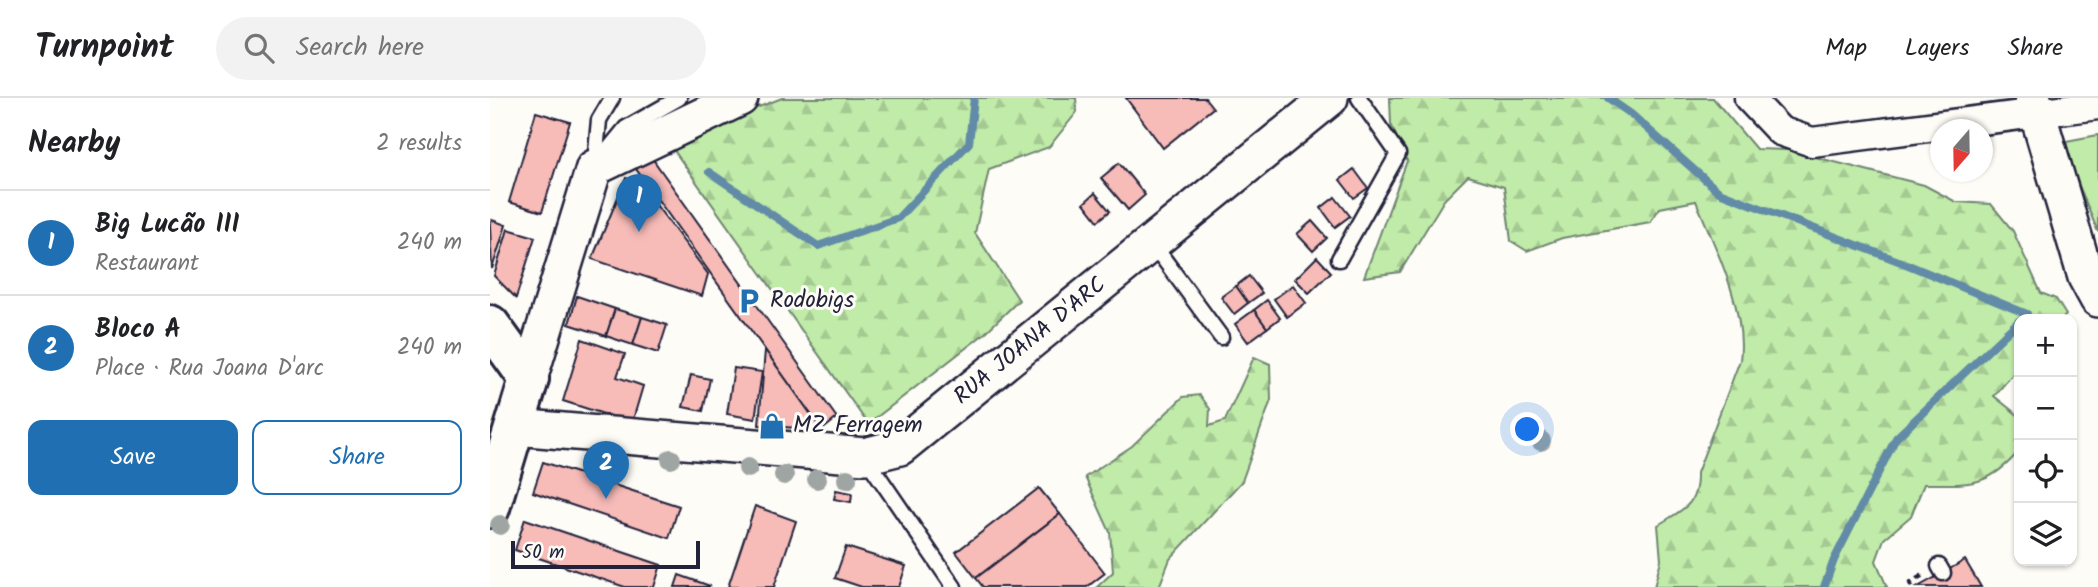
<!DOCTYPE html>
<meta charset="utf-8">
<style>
:root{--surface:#fff;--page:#f2f2f2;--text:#202124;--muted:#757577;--line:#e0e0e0;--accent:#1f6fb2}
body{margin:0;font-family:Kalam,sans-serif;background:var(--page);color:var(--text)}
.controls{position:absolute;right:21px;bottom:21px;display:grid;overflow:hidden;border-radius:14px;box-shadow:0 2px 5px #0004}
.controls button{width:63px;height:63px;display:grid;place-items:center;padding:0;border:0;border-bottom:2px solid var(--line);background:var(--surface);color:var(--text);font:35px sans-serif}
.compass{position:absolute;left:1440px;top:21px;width:63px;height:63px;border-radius:50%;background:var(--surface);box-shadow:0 2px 5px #0004;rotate:200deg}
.scale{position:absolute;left:21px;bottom:18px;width:189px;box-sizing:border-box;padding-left:7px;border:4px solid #22223b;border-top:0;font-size:19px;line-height:24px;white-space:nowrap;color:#22223b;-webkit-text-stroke:5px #fdfcf7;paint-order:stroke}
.you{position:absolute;left:1038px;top:332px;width:24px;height:24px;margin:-18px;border:5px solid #fff;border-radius:50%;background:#1a73e8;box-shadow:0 0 0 10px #1a73e833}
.badge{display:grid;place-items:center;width:46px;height:46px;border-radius:50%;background:var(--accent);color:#fff;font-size:23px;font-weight:700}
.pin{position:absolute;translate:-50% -58px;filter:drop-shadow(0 2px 4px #0008)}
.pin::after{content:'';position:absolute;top:37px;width:24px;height:21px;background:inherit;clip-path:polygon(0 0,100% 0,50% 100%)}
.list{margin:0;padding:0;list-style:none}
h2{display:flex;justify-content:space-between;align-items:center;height:91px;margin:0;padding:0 28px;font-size:30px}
h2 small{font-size:23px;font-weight:400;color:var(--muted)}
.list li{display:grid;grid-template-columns:46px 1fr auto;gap:21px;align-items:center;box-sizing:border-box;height:105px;padding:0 28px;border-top:2px solid var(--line)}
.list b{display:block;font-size:26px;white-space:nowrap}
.list p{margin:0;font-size:23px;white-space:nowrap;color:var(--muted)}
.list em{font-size:23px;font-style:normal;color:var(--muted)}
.actions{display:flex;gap:14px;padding:21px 28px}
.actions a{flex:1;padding:16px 0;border:2px solid var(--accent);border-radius:14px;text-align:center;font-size:24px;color:var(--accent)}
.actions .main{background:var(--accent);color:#fff}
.icon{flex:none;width:38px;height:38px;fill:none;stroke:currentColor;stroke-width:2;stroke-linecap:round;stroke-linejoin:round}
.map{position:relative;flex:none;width:1608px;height:489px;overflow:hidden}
header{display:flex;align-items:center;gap:42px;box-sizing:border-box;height:98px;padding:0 35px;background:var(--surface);border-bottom:2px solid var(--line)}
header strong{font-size:33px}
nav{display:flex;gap:38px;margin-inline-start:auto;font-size:24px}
.search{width:490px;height:63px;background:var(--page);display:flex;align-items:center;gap:18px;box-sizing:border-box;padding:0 24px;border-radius:38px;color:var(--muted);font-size:26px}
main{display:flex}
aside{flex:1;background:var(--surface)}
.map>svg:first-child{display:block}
.forest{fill:url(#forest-firs);stroke:#718672;stroke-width:2}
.green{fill:#c0eba8;stroke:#718672;stroke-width:2}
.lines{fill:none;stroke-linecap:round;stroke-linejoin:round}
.stream{stroke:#628ba7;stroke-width:8}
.building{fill:#f7bbb8;stroke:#22223b;stroke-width:2}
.service-casing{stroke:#22223b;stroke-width:19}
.minor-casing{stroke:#22223b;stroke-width:33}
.tertiary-casing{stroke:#22223b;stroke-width:40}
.secondary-casing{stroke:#22223b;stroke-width:44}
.path{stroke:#22223b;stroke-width:4.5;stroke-dasharray:7 5;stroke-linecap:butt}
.service{stroke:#fdfcf7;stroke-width:14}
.minor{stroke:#fdfcf7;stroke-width:28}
.tertiary{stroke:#fdfcf7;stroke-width:35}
.secondary{stroke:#fdfcf7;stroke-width:38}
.tree{fill:#9ea5a2}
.labels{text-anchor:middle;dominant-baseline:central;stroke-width:6;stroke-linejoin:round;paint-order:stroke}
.poi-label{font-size:23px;fill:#22223b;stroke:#fdfcf7;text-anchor:start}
.street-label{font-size:23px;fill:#22223b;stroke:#fdfcf7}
</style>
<header>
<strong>Turnpoint</strong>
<div class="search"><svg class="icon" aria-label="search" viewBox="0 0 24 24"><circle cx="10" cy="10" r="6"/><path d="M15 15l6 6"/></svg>Search here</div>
<nav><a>Map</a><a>Layers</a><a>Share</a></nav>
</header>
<main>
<aside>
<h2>Nearby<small>2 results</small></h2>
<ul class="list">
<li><span class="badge">1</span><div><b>Big Lucão III</b><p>Restaurant</p></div><em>240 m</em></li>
<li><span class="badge">2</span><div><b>Bloco A</b><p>Place · Rua Joana D'arc</p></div><em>240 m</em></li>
</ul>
<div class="actions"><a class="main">Save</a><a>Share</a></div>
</aside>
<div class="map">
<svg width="1608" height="489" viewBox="0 0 1608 489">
<defs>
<pattern id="forest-firs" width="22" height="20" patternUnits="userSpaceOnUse" patternTransform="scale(1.75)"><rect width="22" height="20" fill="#c0eba8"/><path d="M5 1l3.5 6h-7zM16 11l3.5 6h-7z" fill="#a5c992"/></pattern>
</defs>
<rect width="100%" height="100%" fill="#fdfcf7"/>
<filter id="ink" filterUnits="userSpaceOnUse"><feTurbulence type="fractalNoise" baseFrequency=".0143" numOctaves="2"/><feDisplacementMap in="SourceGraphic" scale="14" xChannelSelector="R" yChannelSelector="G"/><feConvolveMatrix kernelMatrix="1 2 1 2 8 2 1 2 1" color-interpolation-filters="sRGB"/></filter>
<g filter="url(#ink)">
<g class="forest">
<path d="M292,0H586L587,14L559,49L499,71L485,135L529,202L494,236L378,326L183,51L243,19Z"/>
<path d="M900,0H1223L1266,51L1298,52L1434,87L1466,104L1501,106L1523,133L1551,195L1566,201L1576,217L1572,221H1529V269L1504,298L1529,318V353C1498,390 1479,386 1434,386L1421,418L1394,441L1386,463L1397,489H1164L1171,462L1168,427C1193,411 1208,408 1207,375L1250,262C1257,212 1225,149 1206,103L1170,110L1160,124L1072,140L1037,153L1021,143L1014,89L978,78L954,102L910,174L874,179L917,63L901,26Z"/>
<path d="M764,259L780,266L781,302L752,383L680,461L669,489H607L623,474L620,434L595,379L642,348L693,299L710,297L720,311L719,328L735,323Z"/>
</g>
<path class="green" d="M1608,37V134L1571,44Z"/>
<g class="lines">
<g class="stream">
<path d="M1118,0L1141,16L1229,94L1411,164L1537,216L1531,221"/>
<path d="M219,74L328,148L408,120L479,45L484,0"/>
<path d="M1334,489L1344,462L1406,340L1529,223"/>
</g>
</g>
<g class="building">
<path d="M636,0H715L723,10L673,50Z"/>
<path d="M46,14L80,24L52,114L19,104Z"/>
<path d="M162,60L347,320L332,332L146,71Z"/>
<path d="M629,65L655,97L638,112L611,80Z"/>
<path d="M864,71L878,90L864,100L850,82Z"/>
<path d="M136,80L149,86L143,97L166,107L218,176L212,198L102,161Z"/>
<path d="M605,95L620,113L608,123L594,105Z"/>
<path d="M845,99L860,118L845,129L831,110Z"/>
<path d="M2,122L16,127L2,171L0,128Z"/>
<path d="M822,123L837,140L823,153L807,136Z"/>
<path d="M18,131L45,139L26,200L4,178Z"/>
<path d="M827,159L841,174L819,195L805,181Z"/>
<path d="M759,178L772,195L758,205L746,188Z"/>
<path d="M803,187L816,205L797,219L784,201Z"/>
<path d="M746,188L758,205L744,216L731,199Z"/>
<path d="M87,198L125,211L116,238L79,226Z"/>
<path d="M777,202L790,220L777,230L764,212Z"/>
<path d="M125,211L152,219L143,247L116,238Z"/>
<path d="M764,212L777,230L758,244L745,226Z"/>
<path d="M152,219L177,227L168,255L143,247Z"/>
<path d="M92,241L135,256L127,279L153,288L142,325L73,303Z"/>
<path d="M275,252L332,332L269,327Z"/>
<path d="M244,270L272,274L265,321L237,316Z"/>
<path d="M201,277L220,281L213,313L193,309Z"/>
<path d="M53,364L189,408L179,440L43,394Z"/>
<path d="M549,390L570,416L486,480L466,454Z"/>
<path d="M346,392L362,395L361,404L344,401Z"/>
<path d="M265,408L306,423L284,489H238Z"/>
<path d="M570,416L615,475L597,489H493L486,480Z"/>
<path d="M35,421L171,467L164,489H135L25,452Z"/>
<path d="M356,449L416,468L409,489H372L345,480Z"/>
<path d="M1475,462L1491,489H1428L1453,475Z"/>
<path d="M189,477L220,488L219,489H185Z"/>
</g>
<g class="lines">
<g class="service-casing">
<g id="service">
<path d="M118,52L136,30L189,0"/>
<path d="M105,65L109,22L122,0"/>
<path d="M662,145L731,239"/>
<path d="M849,161L908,56L869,0"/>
<path d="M376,360L464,489"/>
<path d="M1449,468L1453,475"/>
</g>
</g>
<g class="minor-casing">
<path id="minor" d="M1259,0L1290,33L1322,44L1608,7"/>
</g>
<g class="tertiary-casing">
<g id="tertiary">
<path d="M1543,0L1596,179L1608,201"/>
<path d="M39,281L104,70L250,0"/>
<path id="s1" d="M25,329L375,358L410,349L840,0"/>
</g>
</g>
<g class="secondary-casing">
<path id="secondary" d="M0,227L39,281L0,410"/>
</g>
<path class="path" d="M1422,489L1420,485L1433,477"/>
<use href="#service" class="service"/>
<use href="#minor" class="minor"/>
<use href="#tertiary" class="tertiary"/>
<use href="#secondary" class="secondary"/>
</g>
<g class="tree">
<circle cx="1051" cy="343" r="10"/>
<circle cx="181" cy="361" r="10"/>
<circle cx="258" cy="370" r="10"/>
<circle cx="294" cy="377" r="10"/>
<circle cx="327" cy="381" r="10"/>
<circle cx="357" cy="381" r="10"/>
<circle cx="10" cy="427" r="10"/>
</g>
</g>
<defs>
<g id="parking-bare" transform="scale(2.1)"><path d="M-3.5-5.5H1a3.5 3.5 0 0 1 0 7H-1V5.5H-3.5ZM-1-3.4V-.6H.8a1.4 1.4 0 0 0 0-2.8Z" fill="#1f6fb2" stroke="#fdfcf7" stroke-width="2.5" paint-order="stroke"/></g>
<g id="shop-bare" transform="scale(2.1)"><path d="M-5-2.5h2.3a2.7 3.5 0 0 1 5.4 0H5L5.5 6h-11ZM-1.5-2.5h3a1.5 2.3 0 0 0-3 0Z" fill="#1f6fb2" stroke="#fdfcf7" stroke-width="2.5" paint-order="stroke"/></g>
</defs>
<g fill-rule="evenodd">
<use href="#parking-bare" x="259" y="203"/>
<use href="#shop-bare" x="282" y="328"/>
</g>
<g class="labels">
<g class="poi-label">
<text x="280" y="203">Rodobigs</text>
<text x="303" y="328">MZ Ferragem</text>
</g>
<g class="street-label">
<text stroke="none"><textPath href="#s1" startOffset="555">RUA JOANA D'ARC</textPath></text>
</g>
</g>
</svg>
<div class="controls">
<button>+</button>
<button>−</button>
<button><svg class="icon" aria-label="locate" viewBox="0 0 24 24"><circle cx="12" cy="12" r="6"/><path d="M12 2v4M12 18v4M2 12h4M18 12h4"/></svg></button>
<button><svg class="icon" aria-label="layers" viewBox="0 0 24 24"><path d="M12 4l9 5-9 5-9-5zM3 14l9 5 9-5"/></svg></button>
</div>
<svg class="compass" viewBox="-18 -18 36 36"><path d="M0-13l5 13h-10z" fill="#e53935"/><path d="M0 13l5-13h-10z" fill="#757577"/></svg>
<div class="scale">50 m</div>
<div class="you"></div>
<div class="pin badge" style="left:149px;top:134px">1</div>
<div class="pin badge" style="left:116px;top:401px">2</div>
</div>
</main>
